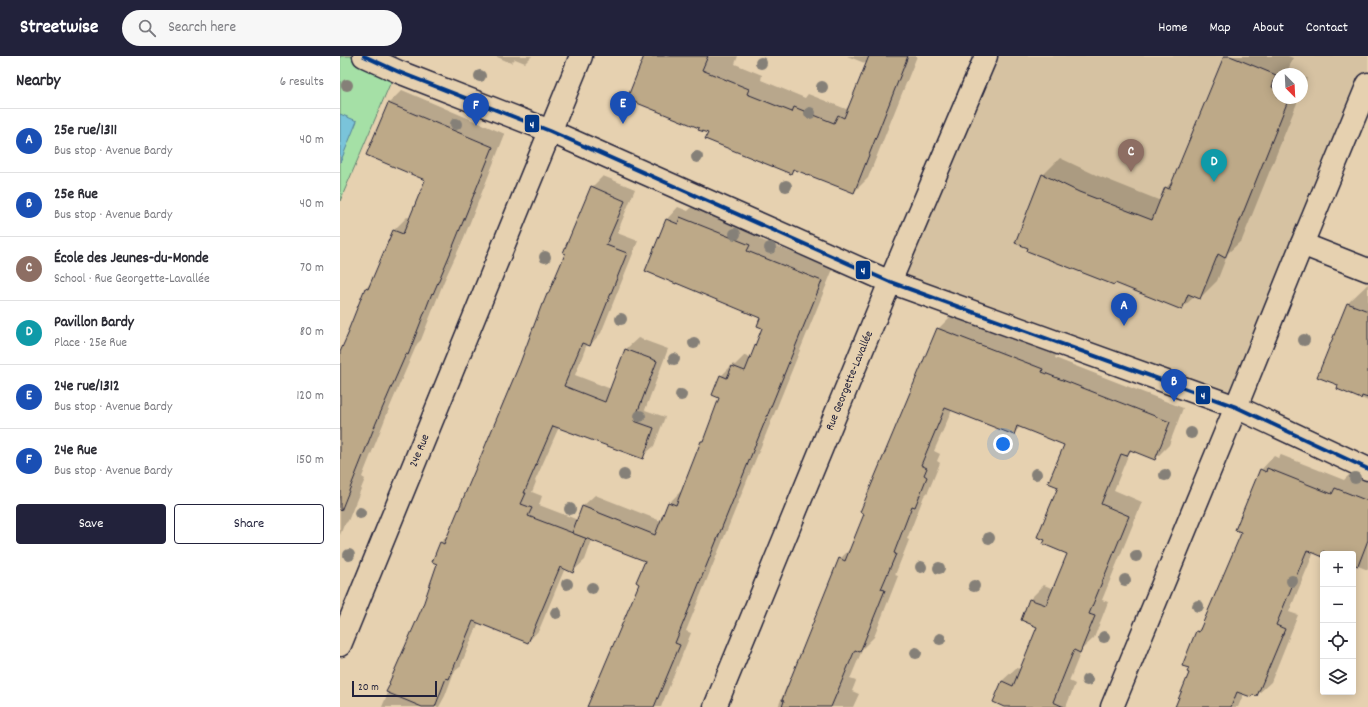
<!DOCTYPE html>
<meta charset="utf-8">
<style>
:root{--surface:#fff;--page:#f7f7f7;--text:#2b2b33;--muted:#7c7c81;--line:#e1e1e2;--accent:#22223b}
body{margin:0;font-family:Dekko,sans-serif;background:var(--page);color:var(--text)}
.controls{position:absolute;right:12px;bottom:12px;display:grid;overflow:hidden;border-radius:4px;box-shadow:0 2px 10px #0003}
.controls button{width:36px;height:36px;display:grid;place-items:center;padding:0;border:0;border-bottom:1px solid var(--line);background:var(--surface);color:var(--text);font:20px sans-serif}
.compass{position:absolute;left:932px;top:12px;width:36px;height:36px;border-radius:50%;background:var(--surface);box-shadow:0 2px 10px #0003;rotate:156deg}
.scale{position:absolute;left:12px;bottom:10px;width:85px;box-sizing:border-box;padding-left:4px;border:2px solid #22223b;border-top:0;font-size:11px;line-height:14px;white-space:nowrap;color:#22223b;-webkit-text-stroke:3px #e6d1b0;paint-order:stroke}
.you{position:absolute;left:663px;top:388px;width:14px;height:14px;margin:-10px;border:3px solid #fff;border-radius:50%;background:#1a73e8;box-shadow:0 0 0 6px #1a73e833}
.badge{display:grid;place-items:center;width:26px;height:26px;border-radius:50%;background:var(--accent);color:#fff;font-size:13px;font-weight:700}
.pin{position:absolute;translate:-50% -33px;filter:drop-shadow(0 1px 2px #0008)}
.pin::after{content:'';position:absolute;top:21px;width:14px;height:12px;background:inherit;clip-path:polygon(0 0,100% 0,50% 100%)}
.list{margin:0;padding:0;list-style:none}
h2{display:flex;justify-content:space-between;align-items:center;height:52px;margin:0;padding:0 16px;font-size:17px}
h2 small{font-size:13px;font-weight:400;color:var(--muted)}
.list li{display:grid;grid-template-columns:26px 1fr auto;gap:12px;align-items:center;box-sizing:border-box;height:64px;padding:0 16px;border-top:1px solid var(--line)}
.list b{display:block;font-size:15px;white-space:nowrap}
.list p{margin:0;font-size:13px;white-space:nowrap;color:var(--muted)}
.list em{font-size:13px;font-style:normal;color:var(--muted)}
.actions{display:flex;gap:8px;padding:12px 16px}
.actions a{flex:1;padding:9px 0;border:1px solid var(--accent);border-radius:4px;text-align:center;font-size:14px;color:var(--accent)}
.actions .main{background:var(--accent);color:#fff}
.icon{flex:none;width:22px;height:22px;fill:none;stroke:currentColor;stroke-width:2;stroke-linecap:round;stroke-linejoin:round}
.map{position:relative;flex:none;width:1028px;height:651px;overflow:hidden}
header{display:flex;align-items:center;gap:24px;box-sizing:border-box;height:56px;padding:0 20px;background:var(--accent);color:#fff}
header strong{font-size:19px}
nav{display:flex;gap:22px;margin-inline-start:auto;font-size:14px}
.search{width:280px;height:36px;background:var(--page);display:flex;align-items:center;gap:10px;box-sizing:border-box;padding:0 14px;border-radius:22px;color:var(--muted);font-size:15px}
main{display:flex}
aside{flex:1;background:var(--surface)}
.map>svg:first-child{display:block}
.built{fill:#d6c2a2;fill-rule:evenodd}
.green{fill:#a5e0a6;stroke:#648170}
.water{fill:#7ac4da;stroke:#57839a}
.shadow{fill:#0003}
.building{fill:#bda988;stroke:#22223b}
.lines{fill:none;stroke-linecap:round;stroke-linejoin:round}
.minor-casing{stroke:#22223b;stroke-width:25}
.minor{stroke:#e6d1b0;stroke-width:22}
.bus-1-casing{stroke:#e6d1b0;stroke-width:7}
.bus-1{stroke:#013888;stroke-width:4}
.tree{fill:#858078}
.labels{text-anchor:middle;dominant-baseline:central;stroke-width:4;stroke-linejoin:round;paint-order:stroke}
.street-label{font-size:12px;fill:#22223b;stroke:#e6d1b0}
.line-badge{stroke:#e6d1b0;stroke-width:1.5}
.badge-label{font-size:11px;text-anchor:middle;font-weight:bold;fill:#fff}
</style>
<header>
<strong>Streetwise</strong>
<div class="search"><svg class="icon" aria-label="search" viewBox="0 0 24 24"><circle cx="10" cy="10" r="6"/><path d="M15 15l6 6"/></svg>Search here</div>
<nav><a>Home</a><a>Map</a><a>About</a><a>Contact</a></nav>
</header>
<main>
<aside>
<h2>Nearby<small>6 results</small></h2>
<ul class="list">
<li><span class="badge" style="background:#1a4fb4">A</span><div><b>25e rue/1311</b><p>Bus stop · Avenue Bardy</p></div><em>40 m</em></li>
<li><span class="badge" style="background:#1a4fb4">B</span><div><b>25e Rue</b><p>Bus stop · Avenue Bardy</p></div><em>40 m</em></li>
<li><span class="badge" style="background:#8d6e63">C</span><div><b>École des Jeunes-du-Monde</b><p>School · Rue Georgette-Lavallée</p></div><em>70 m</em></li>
<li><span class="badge" style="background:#0f9aa8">D</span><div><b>Pavillon Bardy</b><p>Place · 25e Rue</p></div><em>80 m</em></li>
<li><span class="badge" style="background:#1a4fb4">E</span><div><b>24e rue/1312</b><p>Bus stop · Avenue Bardy</p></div><em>120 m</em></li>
<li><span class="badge" style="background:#1a4fb4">F</span><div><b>24e Rue</b><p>Bus stop · Avenue Bardy</p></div><em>150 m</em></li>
</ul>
<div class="actions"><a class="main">Save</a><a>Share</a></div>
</aside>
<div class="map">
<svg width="1028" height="651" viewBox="0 0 1028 651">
<rect width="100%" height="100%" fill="#e6d1b0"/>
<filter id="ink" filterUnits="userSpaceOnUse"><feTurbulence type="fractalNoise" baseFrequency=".025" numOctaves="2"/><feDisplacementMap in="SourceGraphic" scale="8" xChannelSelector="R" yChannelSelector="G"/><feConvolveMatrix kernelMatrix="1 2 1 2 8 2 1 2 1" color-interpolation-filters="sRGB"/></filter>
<g filter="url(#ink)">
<path class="built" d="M646,0H1028V15L953,189L896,351L550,226ZM938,18H962V42H938Z"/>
<path class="green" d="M0,0H24L59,16L50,28L0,145Z"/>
<path class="water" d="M0,58L17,65L0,107Z"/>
<g class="shadow">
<path d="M155,0H192L185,7L175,3L171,7Z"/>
<path d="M305,0H398L395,8L422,19L421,24L465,42L468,38L506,53L511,48L527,8L507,0H577L528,122L514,136L455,112L451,117L369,77L361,71Z"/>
<path d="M885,0H948L953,2L948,14L957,18H938V42H959L902,184L888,197L877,225L860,242L855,240L841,253L776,226L774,228L703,119L720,102L756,119L821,145L826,132L834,123Z"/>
<path d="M962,20L967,22L962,34Z"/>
<path d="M62,34L165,78L123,184L104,225L81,284L77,288L49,353L22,421L25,423L8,465L4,469L0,479V297L26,232L31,227L54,174L67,161L71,162L87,123L48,48Z"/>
<path d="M263,120L295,133L277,177L298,185L261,277L250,289L247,288L235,319L271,333L286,293L298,282L328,293L305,354L325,361L314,390L302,401L219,371L195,425L196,426L192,436L202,440L199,449L238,464L243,450L255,439L321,465L329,447L341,435H343L362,385L365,382L381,342V320L393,308L395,309L405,299L412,302L424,272L421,261L306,215L327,163L338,151L348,155L353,150L421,177L419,183L493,213L346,575L351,577L321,651H254L300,527L306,504L252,484L245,504L233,515L225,512L199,574L188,586L139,566L120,611L114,616L105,640L99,651H42L83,552L98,508L93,506L101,486L110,477L210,236L252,131Z"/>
<path d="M1028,228V345L998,332L1008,247Z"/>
<path d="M612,259L716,299L715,302L843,352L829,389L815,403L792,394L789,397L774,434L802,446L762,544L768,546L754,582L742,593L729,625L735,628L726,651H666L662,625L676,612L681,613L698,570L682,564L690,543L704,529L714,533L728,497L719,431L725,389L680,371L673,378L612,354L594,395L600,398L597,405L600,407L588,436L584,440L567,483L569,484L555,519L558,520L534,581L523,592L510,623L516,625L512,635L519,638L513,651H438L447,629L451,625L500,503L511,492L598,273Z"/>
<path d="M941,399L1004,424L1009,419L1028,426V514L1013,508V498H983V500L974,496L949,556L958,559L931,626L917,639L904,637L898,651H836L850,616L857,575L863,569L900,480L921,414L934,400L938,402Z"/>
</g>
<g class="building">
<path d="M304,0H368L362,14L409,33L407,38L452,56L454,51L494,67L498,59L504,62L529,0H568L514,137L453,113L451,118L365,83L368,77L358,74L359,72L287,43Z"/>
<path d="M884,0H890L936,19L932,31L938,34V42H949L885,202L878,198L860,243L848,238L842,254L775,227L774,229L687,195L688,192L675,187L702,118L739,136L812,164L825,131L829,133Z"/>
<path d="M48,47L153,91L110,198L93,238L92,237L68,299L66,298L36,367L1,455L0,454V296L9,276L8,275L25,232L28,233L53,174L63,178L85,124L26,99Z"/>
<path d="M251,130L285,145L266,189L287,197L250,290L242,287L224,330L265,346L285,293L317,305L294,365L314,372L303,403L213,370L184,437H186L181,448L192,452L188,460L246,482L233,517L220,511L188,587L133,565L109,623L106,622L95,651H82L46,636L50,628L49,627L82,552L97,508L92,506L100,486L104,488L180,307L202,248H203L207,238H208L225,198L223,197Z"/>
<path d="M340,161L410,189L407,195L482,225L335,587L340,589L314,651H247L299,528L296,526L305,505L232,477L242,450L315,479L328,446L336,449L361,385H363L379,342L372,339L380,319L387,322L392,310L405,315L422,272L417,270L420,262L336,227V228L305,215L326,163L338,168Z"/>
<path d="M1007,247L1028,255V342L1022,340L1021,343L997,333L998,329L977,321Z"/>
<path d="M597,272L703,313L702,316L830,366L815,404L790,394L787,400L781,398L761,448L789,460L749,558L755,560L740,597L734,594L713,646L724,651H664L653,646L662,625L673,630L697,571L681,564L689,543L706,549L727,498L703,488L705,484L697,481L718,431L708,427L724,389L677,370L674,379L605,352L581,409L587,412L584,419L587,421L575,451L572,450L554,497L556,498L541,533L545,534L520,596L515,594L491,651H442L444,645L442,644L499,502L505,505L524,458L520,456Z"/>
<path d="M927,412L992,438L995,432L1028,445V484L1018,510L1013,508V498H989L983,495V501L967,494L936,569L945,573L917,640L912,639L911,641L897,636L891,651H835L849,617L847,616L849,612L842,610L856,575L859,576L900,480L901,476L895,474L920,413L926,416Z"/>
</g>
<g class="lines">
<g class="minor-casing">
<g id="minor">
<path d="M24,0L59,16L210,75L550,226L896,351L1028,413"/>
<path d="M962,188L1028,214"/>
<path id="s1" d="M0,589L241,0"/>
<path id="s2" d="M375,651L550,226L646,0"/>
<path d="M772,651L896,351L962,188L1028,28"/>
</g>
</g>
<use href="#minor" class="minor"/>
<g class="bus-1-casing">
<path id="bus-1" d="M24,0L59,16L210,75L550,226L896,351L1028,413"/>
</g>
<use href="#bus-1" class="bus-1"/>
</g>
<g class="tree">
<circle cx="421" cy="7" r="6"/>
<circle cx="140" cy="20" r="6"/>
<circle cx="7" cy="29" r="6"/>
<circle cx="482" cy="31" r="6"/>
<circle cx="470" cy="57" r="6"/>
<circle cx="116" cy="68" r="6"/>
<circle cx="357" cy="101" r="6"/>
<circle cx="446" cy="130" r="6"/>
<circle cx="395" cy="178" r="6"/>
<circle cx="430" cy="192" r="6"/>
<circle cx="205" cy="201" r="6"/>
<circle cx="281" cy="263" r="6"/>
<circle cx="964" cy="284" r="6"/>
<circle cx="354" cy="287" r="6"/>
<circle cx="334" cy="303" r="6"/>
<circle cx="341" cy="339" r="6"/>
<circle cx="300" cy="360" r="6"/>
<circle cx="851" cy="377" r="6"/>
<circle cx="696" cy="418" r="6"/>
<circle cx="284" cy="419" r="6"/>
<circle cx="825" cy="419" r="6"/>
<circle cx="1015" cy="422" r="6"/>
<circle cx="230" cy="453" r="6"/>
<circle cx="20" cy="457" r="6"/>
<circle cx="649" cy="482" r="6"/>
<circle cx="9" cy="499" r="6"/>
<circle cx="796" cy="500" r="6"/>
<circle cx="581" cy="511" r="6"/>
<circle cx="599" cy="512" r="6"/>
<circle cx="785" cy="524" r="6"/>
<circle cx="952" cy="525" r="6"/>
<circle cx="227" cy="528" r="6"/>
<circle cx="634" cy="530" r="6"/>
<circle cx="252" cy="532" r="6"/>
<circle cx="858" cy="550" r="6"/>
<circle cx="216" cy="557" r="6"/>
<circle cx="764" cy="581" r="6"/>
<circle cx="600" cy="583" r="6"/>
<circle cx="576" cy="597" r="6"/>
<circle cx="747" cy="624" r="6"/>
</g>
</g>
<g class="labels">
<g class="street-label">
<text stroke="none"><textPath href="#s2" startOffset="353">Rue Georgette-Lavallée</textPath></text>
<text stroke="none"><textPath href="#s1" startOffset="210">24e Rue</textPath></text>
</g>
</g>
<g class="line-badge">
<rect x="184" y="58" width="16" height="19" rx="4" fill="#013888"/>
<rect x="515" y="204" width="16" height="20" rx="4" fill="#013888"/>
<rect x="855" y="329" width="16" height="20" rx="4" fill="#013888"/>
</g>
<g class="badge-label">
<text x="192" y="72">4</text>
<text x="523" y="218">4</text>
<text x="863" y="343">4</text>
</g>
</svg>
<div class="controls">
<button>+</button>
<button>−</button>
<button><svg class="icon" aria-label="locate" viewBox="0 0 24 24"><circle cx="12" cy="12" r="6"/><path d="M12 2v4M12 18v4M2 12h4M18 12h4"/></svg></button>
<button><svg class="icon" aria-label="layers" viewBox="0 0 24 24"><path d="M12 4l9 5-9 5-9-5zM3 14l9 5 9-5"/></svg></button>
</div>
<svg class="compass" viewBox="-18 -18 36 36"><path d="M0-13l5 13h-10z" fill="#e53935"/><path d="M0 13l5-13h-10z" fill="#7c7c81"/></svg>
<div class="scale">20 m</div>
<div class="you"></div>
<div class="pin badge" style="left:784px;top:270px;background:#1a4fb4">A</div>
<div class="pin badge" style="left:834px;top:346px;background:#1a4fb4">B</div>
<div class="pin badge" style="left:791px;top:116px;background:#8d6e63">C</div>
<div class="pin badge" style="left:874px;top:126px;background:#0f9aa8">D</div>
<div class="pin badge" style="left:283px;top:68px;background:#1a4fb4">E</div>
<div class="pin badge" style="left:136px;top:70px;background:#1a4fb4">F</div>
</div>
</main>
